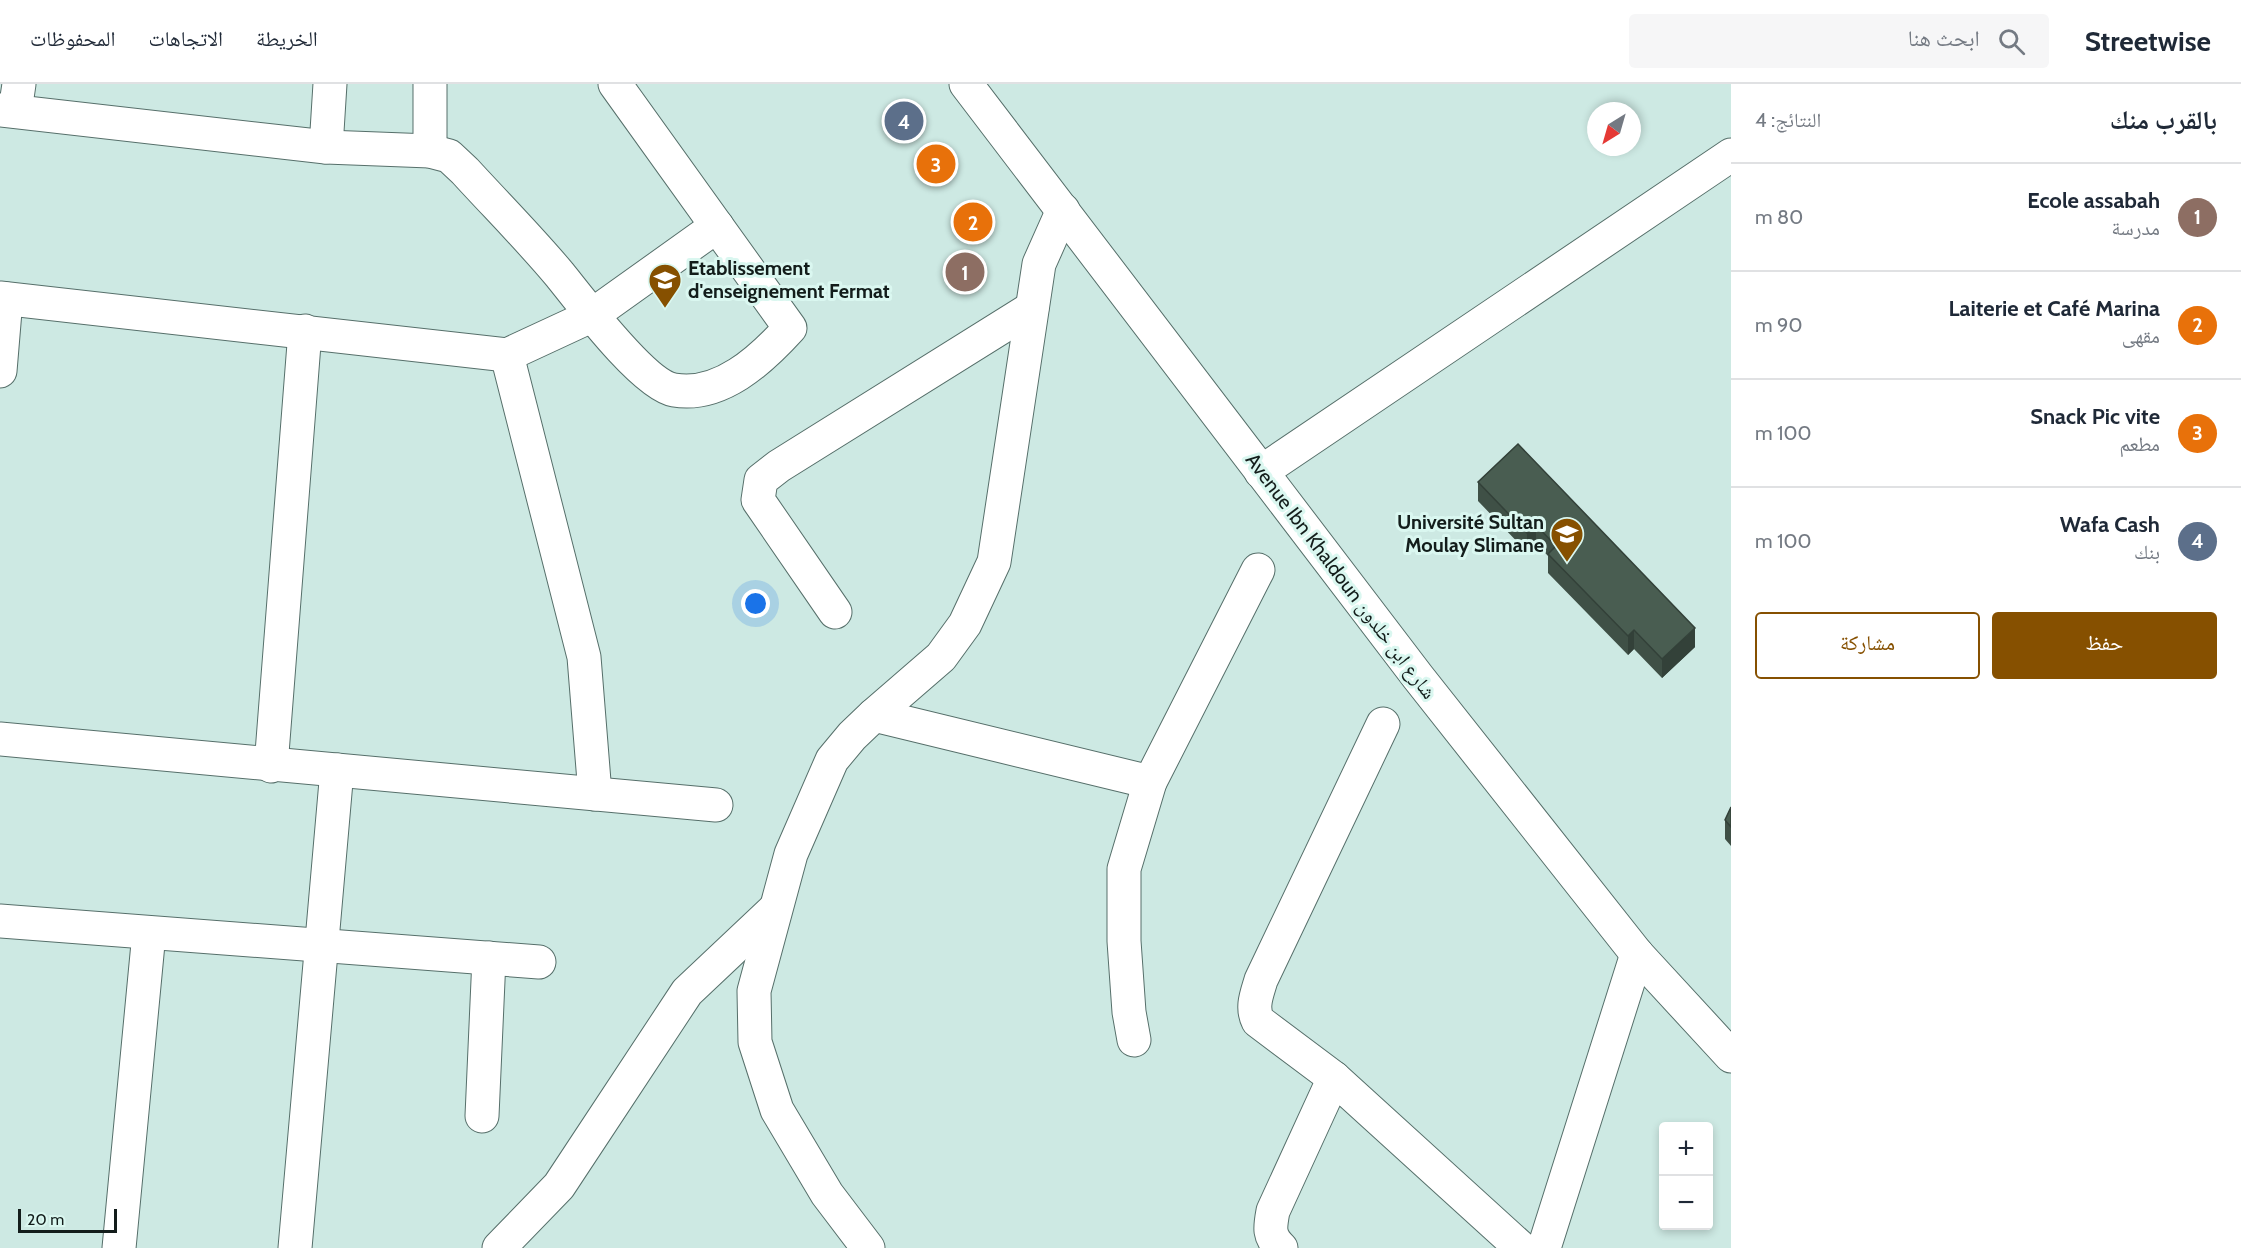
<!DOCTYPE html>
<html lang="ar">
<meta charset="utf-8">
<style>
:root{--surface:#fff;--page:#f6f6f7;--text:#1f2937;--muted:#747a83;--line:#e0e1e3;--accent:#865000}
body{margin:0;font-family:Cabin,"Noto Naskh Arabic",sans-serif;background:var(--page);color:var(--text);direction:rtl}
.controls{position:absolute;right:18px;bottom:18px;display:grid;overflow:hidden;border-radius:6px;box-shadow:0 3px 9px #0003}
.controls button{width:54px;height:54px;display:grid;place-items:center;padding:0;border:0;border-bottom:2px solid var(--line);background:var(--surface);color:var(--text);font:30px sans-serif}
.compass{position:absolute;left:1587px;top:18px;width:54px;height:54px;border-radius:50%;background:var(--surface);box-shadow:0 3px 9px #0003;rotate:217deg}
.scale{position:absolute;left:18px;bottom:15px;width:99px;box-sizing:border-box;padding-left:6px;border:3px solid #131d1b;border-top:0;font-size:16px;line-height:21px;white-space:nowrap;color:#131d1b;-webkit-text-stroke:4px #daf7f0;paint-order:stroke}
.you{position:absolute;left:756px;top:520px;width:21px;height:21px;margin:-15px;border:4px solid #fff;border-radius:50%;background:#1a73e8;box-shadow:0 0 0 9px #1a73e833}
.badge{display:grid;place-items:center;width:39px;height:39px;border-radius:50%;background:var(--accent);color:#fff;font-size:20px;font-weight:700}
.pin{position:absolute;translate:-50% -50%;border:3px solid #fff;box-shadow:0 2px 6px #0006}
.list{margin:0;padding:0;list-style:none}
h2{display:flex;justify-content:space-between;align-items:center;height:78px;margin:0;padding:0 24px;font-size:26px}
h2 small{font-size:20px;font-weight:400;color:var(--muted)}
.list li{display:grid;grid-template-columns:39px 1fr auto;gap:18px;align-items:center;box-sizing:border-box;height:108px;padding:0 24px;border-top:2px solid var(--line)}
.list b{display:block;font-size:22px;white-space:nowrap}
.list p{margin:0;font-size:20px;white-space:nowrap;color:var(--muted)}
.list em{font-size:20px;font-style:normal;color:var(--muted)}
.actions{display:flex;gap:12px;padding:18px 24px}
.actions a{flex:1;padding:14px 0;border:2px solid var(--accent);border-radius:6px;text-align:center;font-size:21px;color:var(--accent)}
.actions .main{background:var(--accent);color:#fff}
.icon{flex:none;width:33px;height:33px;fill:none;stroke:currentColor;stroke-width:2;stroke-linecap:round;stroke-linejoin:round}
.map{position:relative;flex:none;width:1731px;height:1164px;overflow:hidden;direction:ltr}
header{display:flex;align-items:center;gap:36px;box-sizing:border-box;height:84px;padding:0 30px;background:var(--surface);border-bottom:2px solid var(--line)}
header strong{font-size:28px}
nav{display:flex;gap:33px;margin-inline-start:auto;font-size:21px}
.search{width:420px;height:54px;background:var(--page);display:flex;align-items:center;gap:15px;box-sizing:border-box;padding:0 21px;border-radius:6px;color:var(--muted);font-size:22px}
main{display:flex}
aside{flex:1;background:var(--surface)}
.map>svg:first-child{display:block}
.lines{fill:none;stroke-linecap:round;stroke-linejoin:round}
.minor-casing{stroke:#566f6a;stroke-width:35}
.minor{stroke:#fff;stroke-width:33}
.wall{fill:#3f5046}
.shaded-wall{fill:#334139}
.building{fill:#495d51;stroke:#334139;stroke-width:1.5}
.labels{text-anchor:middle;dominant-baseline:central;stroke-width:6;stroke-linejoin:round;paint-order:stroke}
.poi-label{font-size:20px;font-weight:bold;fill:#131d1b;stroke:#daf7f0;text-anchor:start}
.street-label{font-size:20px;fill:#131d1b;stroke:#daf7f0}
</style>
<header>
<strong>Streetwise</strong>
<div class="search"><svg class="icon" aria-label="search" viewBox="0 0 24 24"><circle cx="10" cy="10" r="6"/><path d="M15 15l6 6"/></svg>ابحث هنا</div>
<nav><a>الخريطة</a><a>الاتجاهات</a><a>المحفوظات</a></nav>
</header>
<main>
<aside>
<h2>بالقرب منك<small>النتائج: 4</small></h2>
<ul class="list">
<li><span class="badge" style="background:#8d6e63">1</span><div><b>Ecole assabah</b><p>مدرسة</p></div><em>80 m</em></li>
<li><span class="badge" style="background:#e8710a">2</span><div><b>Laiterie et Café Marina</b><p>مقهى</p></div><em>90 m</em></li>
<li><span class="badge" style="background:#e8710a">3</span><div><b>Snack Pic vite</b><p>مطعم</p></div><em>100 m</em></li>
<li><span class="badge" style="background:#5c6f8a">4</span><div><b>Wafa Cash</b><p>بنك</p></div><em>100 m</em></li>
</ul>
<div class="actions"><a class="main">حفظ</a><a>مشاركة</a></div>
</aside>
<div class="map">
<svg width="1731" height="1164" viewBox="0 0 1731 1164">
<rect width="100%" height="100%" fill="#cde9e3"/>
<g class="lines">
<g class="minor-casing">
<g id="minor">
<path d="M430,0V67"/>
<path d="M966,0L1418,593L1637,870L1731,972"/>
<path d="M0,26L326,63L430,67L449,72L465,87C497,122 530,155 560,191C581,217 644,301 674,306C720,314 761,276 790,244L615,0"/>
<path d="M15,27L19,0"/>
<path d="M326,63L330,0"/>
<path d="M0,214L507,271L591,232L717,142"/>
<path d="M507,271L584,573L595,710"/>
<path d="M0,287L6,215"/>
<path d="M1261,388L1731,71"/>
<path d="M835,528L758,416L761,396L779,382L1032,224"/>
<path d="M874,631L1150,698"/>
<path d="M0,655C239,679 478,699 716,721"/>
<path d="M271,682L305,247"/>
<path d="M0,837L539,878"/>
<path d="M1134,956L1129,928L1124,857V785L1150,698L1258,486"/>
<path d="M1334,994L1258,937C1251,923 1257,910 1261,896L1383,640"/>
<path d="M482,1032L489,874"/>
<path d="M119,1164L149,849"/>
<path d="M295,1164L337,686"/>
<path d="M499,1164L559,1102L687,908L775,825"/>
<path d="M868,1164L827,1110L777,1026L755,958L754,907L791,770L832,676L852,652L874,631L941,573L965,540L994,478L1039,180L1063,126"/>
<path d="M1281,1164C1268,1152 1270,1143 1273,1127L1334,994L1521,1164"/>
<path d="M1544,1164L1637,870"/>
</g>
</g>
<use href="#minor" class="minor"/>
</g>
<g class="wall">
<path d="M1518,360L1695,563L1662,594L1634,565L1628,571L1548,489V472L1536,459L1527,468L1478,417V398Z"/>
<path d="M1731,723V762L1725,755V736Z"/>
</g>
<g class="shaded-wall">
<path d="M1536,441V459L1527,468V449Z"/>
<path d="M1695,544V563L1662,594V575Z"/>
<path d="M1634,546V565L1628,571V552Z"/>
</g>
<g class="building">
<path d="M1518,360L1695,544L1662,575L1634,546L1628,552L1548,470L1556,462L1536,441L1527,449L1478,398Z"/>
<path d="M1731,723V743L1725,736Z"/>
</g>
<defs>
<g id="school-pin" transform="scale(1.725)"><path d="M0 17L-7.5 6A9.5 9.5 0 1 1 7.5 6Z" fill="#865000" stroke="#daf7f0"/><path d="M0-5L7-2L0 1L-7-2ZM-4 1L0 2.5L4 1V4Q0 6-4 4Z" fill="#fff"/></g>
<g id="university-pin" transform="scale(1.725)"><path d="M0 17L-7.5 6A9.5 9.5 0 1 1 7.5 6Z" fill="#865000" stroke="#daf7f0"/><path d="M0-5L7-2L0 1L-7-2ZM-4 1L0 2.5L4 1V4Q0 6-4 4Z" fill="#fff"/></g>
</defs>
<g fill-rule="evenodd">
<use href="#school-pin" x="665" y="196"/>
<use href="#university-pin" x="1567" y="450"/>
</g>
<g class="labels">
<g class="poi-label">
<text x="688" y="184">Etablissement<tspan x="688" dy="23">d'enseignement Fermat</tspan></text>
<text x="1544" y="438" text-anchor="end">Université Sultan<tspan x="1544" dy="23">Moulay Slimane</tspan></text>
</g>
<g class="street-label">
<text transform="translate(1341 492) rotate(53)">Avenue Ibn Khaldoun شارع ابن خلدون</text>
</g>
</g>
</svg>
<div class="controls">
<button>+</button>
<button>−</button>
</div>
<svg class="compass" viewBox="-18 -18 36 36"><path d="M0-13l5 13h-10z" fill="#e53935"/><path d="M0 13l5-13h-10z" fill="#747a83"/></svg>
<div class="scale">20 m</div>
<div class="you"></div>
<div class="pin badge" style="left:965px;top:188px;background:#8d6e63">1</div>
<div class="pin badge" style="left:973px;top:138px;background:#e8710a">2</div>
<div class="pin badge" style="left:936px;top:80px;background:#e8710a">3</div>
<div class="pin badge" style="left:904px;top:37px;background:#5c6f8a">4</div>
</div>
</main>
